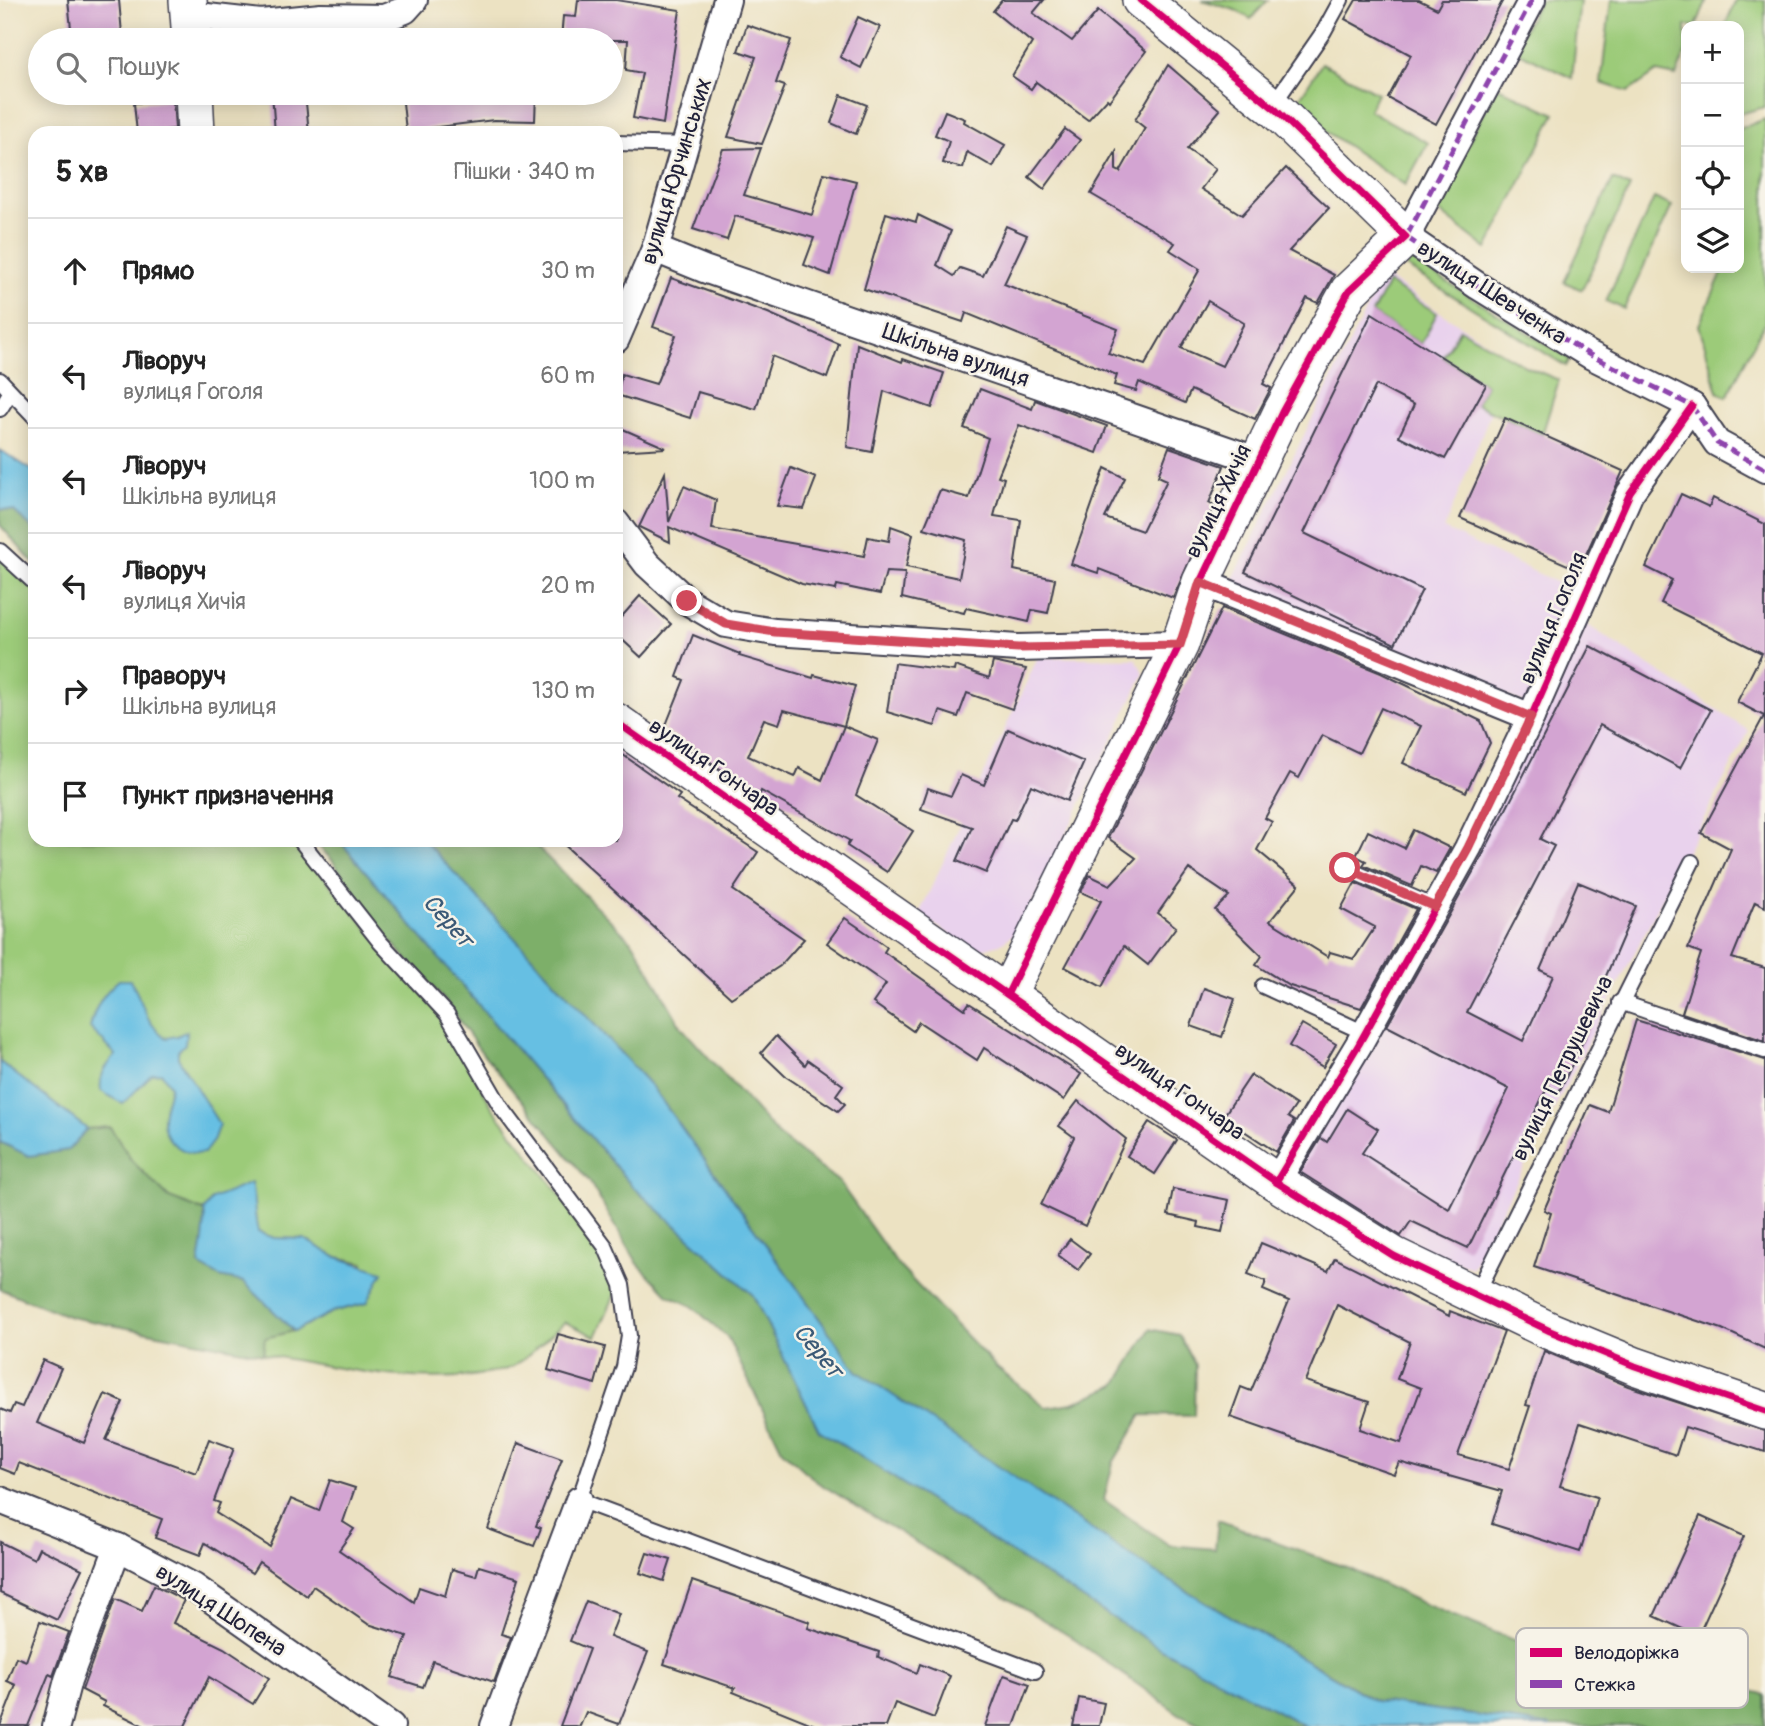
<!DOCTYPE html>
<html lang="uk">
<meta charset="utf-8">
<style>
:root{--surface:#fff;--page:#f6f6f6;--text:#222;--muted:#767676;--line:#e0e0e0}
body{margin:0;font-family:Pangolin,sans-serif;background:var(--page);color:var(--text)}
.controls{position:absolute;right:21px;top:21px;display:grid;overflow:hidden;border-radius:14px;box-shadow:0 4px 18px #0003}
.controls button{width:63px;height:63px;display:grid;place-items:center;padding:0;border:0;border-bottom:2px solid var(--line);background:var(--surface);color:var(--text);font:35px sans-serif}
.stop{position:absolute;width:21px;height:21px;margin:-16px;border:5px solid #d1495b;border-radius:50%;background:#fff}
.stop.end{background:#d1495b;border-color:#fff;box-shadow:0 2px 7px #0008}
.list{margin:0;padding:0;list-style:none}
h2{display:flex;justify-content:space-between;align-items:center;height:91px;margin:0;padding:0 28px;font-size:30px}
h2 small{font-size:23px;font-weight:400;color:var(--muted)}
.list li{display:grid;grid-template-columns:46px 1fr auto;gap:21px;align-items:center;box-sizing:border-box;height:105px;padding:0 28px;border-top:2px solid var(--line)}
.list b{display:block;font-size:26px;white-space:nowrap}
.list p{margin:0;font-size:23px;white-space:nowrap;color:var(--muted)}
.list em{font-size:23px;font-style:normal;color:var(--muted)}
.icon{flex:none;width:38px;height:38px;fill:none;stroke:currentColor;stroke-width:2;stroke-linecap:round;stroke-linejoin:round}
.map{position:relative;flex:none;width:1765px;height:1726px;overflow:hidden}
.search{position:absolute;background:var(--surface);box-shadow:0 4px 18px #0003;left:28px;top:28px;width:595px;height:77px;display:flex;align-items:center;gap:18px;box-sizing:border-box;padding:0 24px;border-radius:38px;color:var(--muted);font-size:26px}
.panel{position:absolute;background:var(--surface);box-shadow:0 4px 18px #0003;left:28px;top:126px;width:595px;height:721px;border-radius:21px}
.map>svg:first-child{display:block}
.built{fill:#e9d2ed}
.green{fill:#9ccb79;stroke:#5f765a;stroke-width:2}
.forest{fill:#7daf69;stroke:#506852;stroke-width:2}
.water{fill:#66bfe3;stroke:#44708f;stroke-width:2}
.building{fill:#d3a4d2;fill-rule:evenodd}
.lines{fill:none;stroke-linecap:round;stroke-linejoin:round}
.lane-casing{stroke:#403f4f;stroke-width:18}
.street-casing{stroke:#403f4f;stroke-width:30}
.secondary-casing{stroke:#403f4f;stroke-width:40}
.lane{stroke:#fff;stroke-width:14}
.street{stroke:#fff;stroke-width:26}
.secondary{stroke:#fff;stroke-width:37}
.quiet{stroke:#8e44ad;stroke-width:5;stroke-dasharray:10 5;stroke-linecap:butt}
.cycleway-casing{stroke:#f7f3e8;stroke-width:11}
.cycleway{stroke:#d6006c;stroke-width:7}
.route{stroke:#d1495b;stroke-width:9}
.labels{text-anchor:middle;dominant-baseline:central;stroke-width:5;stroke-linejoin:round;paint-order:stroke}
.street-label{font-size:23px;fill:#22223b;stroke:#f7f3e8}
.water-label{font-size:24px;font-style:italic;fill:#3a5976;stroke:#f7f3e8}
.key{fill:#f7f3e8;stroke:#b7b4b4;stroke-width:2}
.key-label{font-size:19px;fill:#22223b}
</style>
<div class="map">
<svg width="1765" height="1726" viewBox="0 0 1765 1726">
<rect width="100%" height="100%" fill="#f7f3e8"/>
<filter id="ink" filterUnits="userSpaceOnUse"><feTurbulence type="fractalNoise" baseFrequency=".0143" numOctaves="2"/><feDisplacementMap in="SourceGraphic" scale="14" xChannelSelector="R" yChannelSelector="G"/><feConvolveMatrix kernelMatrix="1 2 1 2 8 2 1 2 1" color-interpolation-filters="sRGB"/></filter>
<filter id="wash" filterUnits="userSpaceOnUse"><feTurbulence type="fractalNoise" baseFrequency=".00686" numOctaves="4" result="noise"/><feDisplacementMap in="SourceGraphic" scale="28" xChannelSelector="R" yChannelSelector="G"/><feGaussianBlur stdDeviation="1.57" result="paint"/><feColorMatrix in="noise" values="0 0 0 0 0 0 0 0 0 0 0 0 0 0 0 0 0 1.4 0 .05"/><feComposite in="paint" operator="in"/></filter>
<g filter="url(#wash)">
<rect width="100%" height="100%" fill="#ece2c2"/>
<g class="built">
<path d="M1383,275L1512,359L1444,529L1573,590L1527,704L1230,585Z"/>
<path d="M1583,622L1749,731L1472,1268L1398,1240L1286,1171Z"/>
<path d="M1038,657L1136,659L1144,674L1024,920L1014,934L1000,944L983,949L967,946L919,914Z"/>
</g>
<g class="green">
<path d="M1202,0H1268L1251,19L1235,10Z"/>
<path d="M1540,0H1580L1572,78L1513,49Z"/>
<path d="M1611,0H1707L1696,26H1686V51L1676,76L1657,72L1628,92L1601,83Z"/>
<path d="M1736,0H1765V107L1739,114V26H1725Z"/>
<path d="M1322,63L1377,93L1369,110L1428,143L1405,185L1302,115L1299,99Z"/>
<path d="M1496,86L1555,114L1487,249L1436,209Z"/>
<path d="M1765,119V322L1727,397L1718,392L1699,325L1724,268H1739V129Z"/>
<path d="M1613,179L1630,187L1582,290L1564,282Z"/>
<path d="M1654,198L1672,206L1624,309L1606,301Z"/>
<path d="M1410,259L1570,359L1566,366L1406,267Z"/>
<path d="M1388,283L1437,313L1421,344L1372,313Z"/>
<path d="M1460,329L1525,366L1559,380L1542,435L1476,404L1486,385L1443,357Z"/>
<path d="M0,557L35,590V840H293L442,1017L492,1107L588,1231L616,1292L596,1337L565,1322C551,1333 522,1365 507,1369C435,1390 335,1368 263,1354L264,1338L294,1331L332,1312L367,1303L364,1263L334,1256L304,1239L274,1238L257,1232L255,1214L212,1199L204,1211L169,1198L132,1161L110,1127L87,1129L0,1062Z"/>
</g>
<g class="forest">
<path d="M0,509L14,511L35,531V565L0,525Z"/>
<path d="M313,840H339L632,1186L753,1295L819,1430L1163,1650L1305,1726H1204L1179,1714L1071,1637L817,1482L782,1450L728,1338L692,1306L668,1295L638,1264L589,1181L479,1049L446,1002L382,932L332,860Z"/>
<path d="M424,840H530L635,945L682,1028L779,1136L839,1182L897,1264L997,1368L1046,1407L1073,1403L1116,1385L1150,1329L1179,1335L1195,1365L1194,1416L1142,1415L1113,1463L1104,1500L1169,1545L1215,1549L1218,1520L1350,1569L1422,1603L1511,1639L1765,1694V1726H1551L1376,1701L1153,1571L857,1371L652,1087Z"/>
<path d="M110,1127L132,1161L169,1198L204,1211C207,1223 201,1251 199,1265L220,1277L244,1282L294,1331L265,1338L263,1354L70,1317L0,1289V1142L30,1156L68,1150L87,1129Z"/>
</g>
<g class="water">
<path d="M0,450L35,472V531L14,511L0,509Z"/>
<path d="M339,840H424L652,1087L857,1371L1153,1571L1375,1701L1551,1726H1305L1163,1650L819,1430L753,1295L632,1186Z"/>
<path d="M119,980H130C145,1003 142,1020 166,1038L177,1036L187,1031L185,1044L178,1051V1058L219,1124L213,1141L204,1153C184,1156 163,1142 163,1119C163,1108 169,1097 170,1086L162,1073L152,1074L123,1104L101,1091C99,1074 105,1068 116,1055L90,1028C95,1007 102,994 119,980Z"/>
<path d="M0,1062L87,1129L68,1150L29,1156L0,1142Z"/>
<path d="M251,1183C255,1200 254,1215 258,1232L274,1238L304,1239L334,1256L383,1272L367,1303L332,1312L294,1331L244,1282L220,1277L199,1265C201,1251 207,1223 204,1211L212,1199Z"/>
</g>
<g id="blocks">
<g class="building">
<path d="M68,0H119L122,34L72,38Z"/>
<path d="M578,0H616L680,10L663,124L633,118L642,73L626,70L628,40H561L563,16L576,17Z"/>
<path d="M1002,0H1044L1033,13L1072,41L1098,11L1146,51L1109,101L1107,99L1088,120L1036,82L1031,89L1012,76L1032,43L993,11Z"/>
<path d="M1356,0H1419L1437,9L1442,0H1503L1436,124L1388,98L1411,55L1345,19Z"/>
<path d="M858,17L880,27L861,68L840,57Z"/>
<path d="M747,25L791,40L776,83L785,86L762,144L728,137L756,57L738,51Z"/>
<path d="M1168,65L1220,110L1187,149L1216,169L1201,189L1242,215L1286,168L1329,208L1289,251L1334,275L1318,303L1307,298L1263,384L1271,388L1255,419L1191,390L1185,403L1139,382L1136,391L1114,385L1117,375L966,313L963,322L864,289L886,213L916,222L918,215L951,231L937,265L954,276L960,268L983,276L1006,226L1027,235L1004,284L1118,329L1108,353L1145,365L1200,269L1170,250L1175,243L1091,194L1116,152V170L1120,172L1145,128L1135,120ZM1208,301L1244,323L1222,366L1181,348Z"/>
<path d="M272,93H305L309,133H275Z"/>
<path d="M402,93H536L535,121L494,120L406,131Z"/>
<path d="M841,95L867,105L856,134L831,123Z"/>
<path d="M173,100L175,129L137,133L134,103Z"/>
<path d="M945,111L965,119L964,122L1005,145L993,167L967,152L963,168L943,163L949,141L935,135Z"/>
<path d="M1065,129L1080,140L1044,189L1029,177Z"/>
<path d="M761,148L744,195L812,215L824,173L856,181L830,275L804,265L814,238L735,216L727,240L693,229L723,149Z"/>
<path d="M671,278L768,313L839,344L827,378L772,356L756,409L698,392L690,418L617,395L622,374L656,384L676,335L653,327Z"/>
<path d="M1372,313L1486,385L1445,459L1399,436L1414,405L1376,385L1304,533L1422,590L1395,644L1245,572Z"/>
<path d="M857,344L902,362L903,359L944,373L932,408L884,391L872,452L847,447Z"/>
<path d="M980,389L1032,409L1035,400L1107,426L1097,453L1019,425L998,476L1004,478L994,516L1021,520L1014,570L1055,579L1048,613L1032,610L1029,622L966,608L964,613L902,598L905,573L886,572L880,594L837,585L836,590L802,584L669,527L670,542L639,527L665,473L669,522L684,486L716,500L712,529L864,556L868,537L889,541L891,526L913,534L906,567L959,578L966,540L924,528L940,490L969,498L988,438L964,428Z"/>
<path d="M1505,418L1623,471L1579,570L1460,518Z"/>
<path d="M616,426L666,448L616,451Z"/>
<path d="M1169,447L1224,466L1209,503L1214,506L1173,598L1099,569L1098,573L1071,564L1105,468L1125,478L1105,518L1142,531L1167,480L1158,476Z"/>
<path d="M791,468L816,478L804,509L777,506Z"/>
<path d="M1681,494L1709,507L1713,498L1765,524V907L1755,902L1732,958L1765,968V1041L1682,1013L1701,953L1688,948L1731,849L1701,833L1764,716L1737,702L1762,653L1661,603L1672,580L1646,567Z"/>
<path d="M640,596L671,624L641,657L616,634V623Z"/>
<path d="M1222,608L1381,673L1481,721L1490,743L1466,792L1403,763L1421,726L1381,708L1359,753L1322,735L1299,778L1290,773L1265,818L1272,822L1257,850L1299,885L1270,921L1328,957L1330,952L1354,959L1375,927L1341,909L1355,883L1416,909L1361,1008L1290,986L1256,965L1262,956L1215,910L1229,896L1189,869L1158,913L1176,927L1148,965L1124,946L1102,987L1065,967L1101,901L1081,892L1089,875L1110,885L1136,858L1108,838Z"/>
<path d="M693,635L740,654L739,656L813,678L814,675L855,686L844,726L878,740L856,795L913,831L887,872L847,846L850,841L761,791L759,796L696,752L697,749L664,730L684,680L677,677ZM784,710L844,726L822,780L799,768L795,777L748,756L764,719L779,724Z"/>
<path d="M1590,646L1711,710L1680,768L1600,725L1540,839L1554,846L1467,1012L1523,1041L1553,976L1540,970L1578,882L1636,906L1588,1018L1593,1020L1559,1092L1548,1086L1468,1248L1411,1221L1401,1236L1300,1172L1321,1138L1327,1142L1347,1109L1378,1129L1362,1153L1449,1209L1509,1089L1387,1026L1482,856Z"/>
<path d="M993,662L1026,669L1012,709L967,693L958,717L940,711L935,726L887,712L894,663L954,671L955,666L989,678Z"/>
<path d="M1008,729L1084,762L1067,801L1031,785L1015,820L1011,819L986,873L957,861L972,827L921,809L928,788L951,796L961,775L984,785Z"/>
<path d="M616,750L680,795L677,799L758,852L733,890L804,939L780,966L731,998L559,840H616Z"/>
<path d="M1413,830L1450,848L1436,873L1421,866L1412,886L1363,865L1366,861L1356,856L1368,831L1404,848Z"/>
<path d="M845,918L887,947L884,952L965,1009L969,1003L1081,1074L1064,1100L984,1048L977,1060L919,1022L913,1031L873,1003L886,984L827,943Z"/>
<path d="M1204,988L1235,999L1222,1037L1191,1026Z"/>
<path d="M1636,1020L1765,1060V1349L1722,1329L1534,1267L1551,1213L1544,1210L1590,1105L1608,1112Z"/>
<path d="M1302,1024L1336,1044L1323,1067L1289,1046Z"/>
<path d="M776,1036L805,1065L808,1060L843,1085L836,1095L845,1104L838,1111L785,1076L761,1053Z"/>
<path d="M1251,1075L1296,1105L1288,1117L1294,1121L1276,1152L1223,1117Z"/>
<path d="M1078,1101L1126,1139L1085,1226L1041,1205L1074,1137L1059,1126Z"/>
<path d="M1149,1122L1177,1140L1155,1174L1127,1156Z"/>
<path d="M1173,1189L1229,1200L1222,1232L1198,1227L1199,1222L1168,1215Z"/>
<path d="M1070,1239L1090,1254L1078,1270L1058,1255Z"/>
<path d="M1261,1243L1328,1271L1335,1258L1449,1316L1450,1311L1504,1332L1458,1455L1509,1469L1530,1406L1526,1405L1544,1351L1628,1386L1765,1431V1452L1685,1427L1676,1455L1580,1423L1560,1486L1597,1497L1580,1552L1492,1524L1502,1491L1399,1462L1394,1474L1230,1417L1241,1387L1251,1391L1289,1301L1263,1290L1266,1281L1248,1274ZM1337,1305L1410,1342L1397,1379L1421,1388L1401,1443L1360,1429L1369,1402L1305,1381Z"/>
<path d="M558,1334L605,1347L595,1384L548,1370Z"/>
<path d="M43,1360L61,1368L37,1423L84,1443L105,1394L123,1402L106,1440L196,1473L209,1439L234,1448L214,1501L220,1503L216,1513L270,1547L291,1499L319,1511L330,1480L355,1488L343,1522L354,1529L339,1550L414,1602L419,1587L445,1596L452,1569L476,1576L479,1566L519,1578L501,1634L511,1637L494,1682L433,1661L423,1687L392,1677L407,1636L368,1624L313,1586L307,1596L259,1562L252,1573L205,1543L200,1555L155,1538L162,1519L19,1463L15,1474L0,1468V1409L10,1413L14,1404L22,1407Z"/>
<path d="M518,1443L562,1459L536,1526L541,1528L534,1546L488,1529Z"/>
<path d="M1700,1516L1744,1536L1698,1636L1654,1616Z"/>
<path d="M0,1542L34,1559L39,1548L82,1569L57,1620L0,1593Z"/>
<path d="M647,1553L671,1560L664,1581L640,1573Z"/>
<path d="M692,1581L810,1622L808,1628L879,1652L878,1657L917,1673L920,1664L950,1676L934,1718L895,1703L886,1726H817L733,1692L735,1688L664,1664Z"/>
<path d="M154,1585L184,1600L173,1623L224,1648L269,1678L253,1704L209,1677L185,1726H144L103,1706L105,1702L82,1690L115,1599L142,1611Z"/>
<path d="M586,1601L619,1614L610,1637L648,1652L619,1724L586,1712L580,1726H560L589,1649L570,1641Z"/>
<path d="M40,1621L69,1632L53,1676L49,1674L28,1726H0L16,1685L7,1681L16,1657L26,1661Z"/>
<path d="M1004,1675L1030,1684L1014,1726H985Z"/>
<path d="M1079,1698L1104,1703L1099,1726H1073Z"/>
</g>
</g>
</g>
<g filter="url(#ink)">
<use href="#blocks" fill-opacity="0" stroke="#403f4f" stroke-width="2"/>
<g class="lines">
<g class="lane-casing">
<g id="lane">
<path d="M1272,106L1324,31L1341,0"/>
<path d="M616,143L686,145"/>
<path d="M0,380L35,417"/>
<path d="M0,409L10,393"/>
<path d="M0,551L35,583"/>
<path d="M300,840L380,942L447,1014L501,1107L605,1246L622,1285L629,1336L624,1367L579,1500L1035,1671"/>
<path d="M1345,868L1435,907"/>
<path d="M1263,986L1365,1033"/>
<path d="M1620,1002L1765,1051"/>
<path d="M1476,1295L1692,862"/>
</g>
</g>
<g class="street-casing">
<g id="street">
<path d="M1532,0L1406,237L1478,286L1590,355L1692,406L1717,443L1765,469"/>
<path d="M189,15L261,23L321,17L384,18L405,10L414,0"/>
<path d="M655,249L704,269L1259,461"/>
<path d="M616,339L655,249L727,0"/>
<path d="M616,523L647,564L687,601L726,624L775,632L1018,648L1180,644"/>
<path d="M1201,582L1531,717"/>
<path d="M1276,1182L1359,1044L1468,848L1531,717L1630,493L1692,406"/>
<path d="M0,1500L118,1547L194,1587L391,1726"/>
<path d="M56,1726L68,1680L118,1547"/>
<path d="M494,1726L579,1500"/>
</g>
</g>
<g class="secondary-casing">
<g id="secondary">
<path d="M188,0L191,40"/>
<path d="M194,93L196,133"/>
<path d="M616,722L1276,1182L1394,1256L1550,1331L1635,1366L1765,1411"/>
<path d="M1008,993L1180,644L1201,582L1282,412L1349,291L1406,237L1276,110L1141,0"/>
</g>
</g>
<use href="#lane" class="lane"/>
<use href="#street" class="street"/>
<use href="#secondary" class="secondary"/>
<path class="quiet" d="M1532,0L1406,237L1478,286L1590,355L1692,406L1717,443L1765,469"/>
<g class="cycleway-casing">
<g id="cycleway">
<path d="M616,722L1276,1182L1394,1256L1550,1331L1635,1366L1765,1411"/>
<path d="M1008,993L1180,644L1201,582L1282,412L1349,291L1406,237L1276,110L1141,0"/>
<path d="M1276,1182L1359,1044L1468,848L1531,717L1630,493L1692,406"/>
</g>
</g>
<use href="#cycleway" class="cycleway"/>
</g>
</g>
<g class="lines" filter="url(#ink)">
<path class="route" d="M687,601L726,624L775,632L1018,648L1180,645L1200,582L1531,717L1468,848L1435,907L1345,868"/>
</g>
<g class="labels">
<g class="street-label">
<text transform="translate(676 171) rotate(-73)">вулиця Юрчинських</text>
<text transform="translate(1492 292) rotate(33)">вулиця Шевченка</text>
<text transform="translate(956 355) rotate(19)">Шкільна вулиця</text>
<text transform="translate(1218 501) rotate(-64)">вулиця Хичія</text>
<text transform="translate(1553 618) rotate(-67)">вулиця Гоголя</text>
<text transform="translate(714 767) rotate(35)">вулиця Гончара</text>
<text transform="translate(1562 1068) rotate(-64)">вулиця Петрушевича</text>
<text transform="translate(1180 1091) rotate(35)">вулиця Гончара</text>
<text transform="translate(221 1610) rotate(33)">вулиця Шопена</text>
</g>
<g class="water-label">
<text transform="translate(448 921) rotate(48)">Серет</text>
<text transform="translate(818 1351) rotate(50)">Серет</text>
</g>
</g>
<rect x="1516" y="1628" width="232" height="80" rx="10" class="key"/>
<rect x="1530" y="1648" width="32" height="9" fill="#d6006c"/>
<rect x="1530" y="1680" width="32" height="8" fill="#8e44ad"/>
<g class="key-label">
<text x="1574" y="1659">Велодоріжка</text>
<text x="1574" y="1691">Стежка</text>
</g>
</svg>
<div class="controls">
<button>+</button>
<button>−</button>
<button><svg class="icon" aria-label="locate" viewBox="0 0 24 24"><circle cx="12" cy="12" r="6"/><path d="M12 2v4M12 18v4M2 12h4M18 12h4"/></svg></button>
<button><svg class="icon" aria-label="layers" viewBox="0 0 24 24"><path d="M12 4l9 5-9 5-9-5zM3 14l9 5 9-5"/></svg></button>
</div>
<div class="stop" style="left:1345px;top:868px"></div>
<div class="stop end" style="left:687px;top:601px"></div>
<div class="search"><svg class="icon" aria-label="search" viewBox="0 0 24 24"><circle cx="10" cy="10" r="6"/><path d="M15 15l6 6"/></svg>Пошук</div>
<section class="panel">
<h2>5 хв<small>Пішки · 340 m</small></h2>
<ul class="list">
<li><svg class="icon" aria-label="ahead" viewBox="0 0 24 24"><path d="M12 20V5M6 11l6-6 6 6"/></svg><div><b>Прямо</b></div><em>30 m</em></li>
<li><svg class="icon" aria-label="left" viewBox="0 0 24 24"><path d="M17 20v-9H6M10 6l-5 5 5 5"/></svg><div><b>Ліворуч</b><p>вулиця Гоголя</p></div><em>60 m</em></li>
<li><svg class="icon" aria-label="left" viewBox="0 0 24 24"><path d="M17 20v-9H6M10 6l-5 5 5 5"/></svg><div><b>Ліворуч</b><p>Шкільна вулиця</p></div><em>100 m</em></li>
<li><svg class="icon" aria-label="left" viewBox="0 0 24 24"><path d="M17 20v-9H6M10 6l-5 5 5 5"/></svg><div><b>Ліворуч</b><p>вулиця Хичія</p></div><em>20 m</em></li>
<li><svg class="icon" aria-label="right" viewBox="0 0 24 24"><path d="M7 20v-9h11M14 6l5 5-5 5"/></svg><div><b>Праворуч</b><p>Шкільна вулиця</p></div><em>130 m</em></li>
<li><svg class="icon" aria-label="arrive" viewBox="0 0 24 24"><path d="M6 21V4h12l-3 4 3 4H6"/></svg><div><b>Пункт призначення</b></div></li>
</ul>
</section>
</div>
